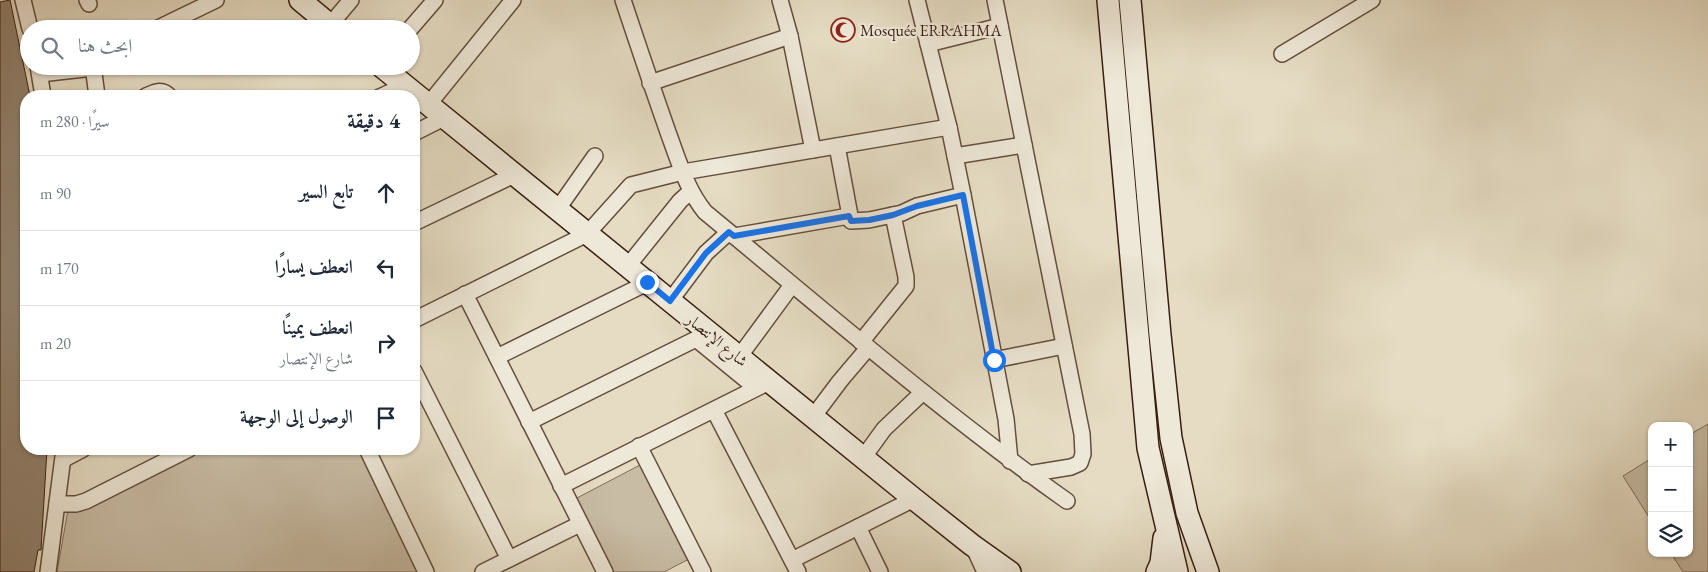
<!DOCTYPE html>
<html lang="ar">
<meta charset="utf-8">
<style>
:root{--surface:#fff;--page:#f2f2f3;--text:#1f2937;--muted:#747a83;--line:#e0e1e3}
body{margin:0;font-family:"EB Garamond",Amiri,serif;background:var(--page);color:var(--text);direction:rtl}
.controls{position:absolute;right:15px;bottom:15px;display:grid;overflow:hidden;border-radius:10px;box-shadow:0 1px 4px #0004}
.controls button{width:45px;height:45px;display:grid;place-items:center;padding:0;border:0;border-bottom:1px solid var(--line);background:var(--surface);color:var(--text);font:25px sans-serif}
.stop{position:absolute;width:15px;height:15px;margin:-11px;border:4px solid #1a73e8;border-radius:50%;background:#fff}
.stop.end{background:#1a73e8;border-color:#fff;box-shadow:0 1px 5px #0008}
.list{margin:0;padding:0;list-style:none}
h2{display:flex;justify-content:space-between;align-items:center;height:65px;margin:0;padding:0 20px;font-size:21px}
h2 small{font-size:16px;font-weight:400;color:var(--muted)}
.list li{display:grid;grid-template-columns:32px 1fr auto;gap:15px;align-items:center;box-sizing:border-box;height:75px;padding:0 20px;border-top:1px solid var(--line)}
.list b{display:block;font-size:19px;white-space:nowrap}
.list p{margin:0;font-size:16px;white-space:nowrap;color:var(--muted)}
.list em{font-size:16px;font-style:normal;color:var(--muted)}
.icon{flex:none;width:28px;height:28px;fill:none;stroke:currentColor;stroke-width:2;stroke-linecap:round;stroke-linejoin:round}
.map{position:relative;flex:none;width:1708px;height:572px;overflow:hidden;direction:ltr}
.search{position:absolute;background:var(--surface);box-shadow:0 1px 4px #0004;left:20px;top:20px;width:400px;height:55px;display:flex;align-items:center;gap:12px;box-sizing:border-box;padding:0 18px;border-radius:28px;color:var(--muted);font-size:19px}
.panel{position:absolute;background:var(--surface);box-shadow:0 1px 4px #0004;left:20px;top:90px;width:400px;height:365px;border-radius:20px;direction:rtl}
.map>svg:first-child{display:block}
.green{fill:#c8bca5;stroke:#806d5a}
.building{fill:#92816d;stroke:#391e10}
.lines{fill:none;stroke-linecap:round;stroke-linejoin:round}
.pedestrian-casing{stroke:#644e3d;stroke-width:14}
.minor-casing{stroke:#644e3d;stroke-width:18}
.secondary-casing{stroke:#391e10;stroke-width:24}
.pedestrian{stroke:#eee8d8;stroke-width:11}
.minor{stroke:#eee8d8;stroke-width:15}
.secondary{stroke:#eee8d8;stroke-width:21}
.route{stroke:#1a73e8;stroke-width:6}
.labels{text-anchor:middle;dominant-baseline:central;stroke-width:4.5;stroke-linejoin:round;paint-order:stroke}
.poi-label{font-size:16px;fill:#391e10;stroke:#eee8d8;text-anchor:start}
.street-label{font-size:16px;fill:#391e10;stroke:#eee8d8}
</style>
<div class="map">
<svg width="1708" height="572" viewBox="0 0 1708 572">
<rect width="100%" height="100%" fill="#e5dcc3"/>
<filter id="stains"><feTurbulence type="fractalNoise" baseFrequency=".004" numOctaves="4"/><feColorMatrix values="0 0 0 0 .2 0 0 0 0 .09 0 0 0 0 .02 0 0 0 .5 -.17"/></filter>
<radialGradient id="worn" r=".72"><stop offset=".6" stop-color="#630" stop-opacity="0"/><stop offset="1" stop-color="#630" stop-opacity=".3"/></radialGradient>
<g class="green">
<path d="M1708,424V572H1683L1671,553H1689V435Z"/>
<path d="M202,449H362L424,572H57L68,510L82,511Z"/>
<path d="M1652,458V522L1623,476Z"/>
<path d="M640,465L689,559L664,572H613L575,499Z"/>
</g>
<path class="building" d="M10,0L30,96H26V449H47L41,550H38L34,572H0V2Z"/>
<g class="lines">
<g class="pedestrian-casing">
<path id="pedestrian" d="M377,96L403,84"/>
</g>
<g class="minor-casing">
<g id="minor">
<path d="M23,0L30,29"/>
<path d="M87,0L89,4"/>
<path d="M623,0C638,45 653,90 669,135C679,162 687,190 705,212C824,310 941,412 1067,501"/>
<path d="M780,0L790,36"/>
<path d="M917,0L949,127L963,195L1006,419L1010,461"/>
<path d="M995,0L1082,434L1083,454L1080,463L1071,467L1028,474"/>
<path d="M330,25L351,0"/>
<path d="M156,29L216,0"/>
<path d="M410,29L435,0"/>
<path d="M928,44L1000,26"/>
<path d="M1282,54L1372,0"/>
<path d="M38,66L43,96"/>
<path d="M93,66L97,96"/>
<path d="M40,74L93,68"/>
<path d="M650,83L790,36L813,150"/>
<path d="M146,96C155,92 162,88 169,96"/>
<path d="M428,105L513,0"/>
<path d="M414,133L444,118"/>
<path d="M837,146L851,221L869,220L902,213L917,206L963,195"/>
<path d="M955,156L1024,145"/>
<path d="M557,210L595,156"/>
<path d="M414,223L514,175"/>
<path d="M734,236L849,216"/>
<path d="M627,267L680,201L691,191"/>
<path d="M465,294L605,572"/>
<path d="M670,301L706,253L729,232"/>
<path d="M414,320L587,234L631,185L683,172L949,127"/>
<path d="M861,342L906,286V277L893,215"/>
<path d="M497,357L647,283"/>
<path d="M739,357L792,285"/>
<path d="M994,360L1064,346"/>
<path d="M414,371L509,559"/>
<path d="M714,410L798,572"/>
<path d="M813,417L840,381L868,348"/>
<path d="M529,422L696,339L756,388"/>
<path d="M639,446L703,572"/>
<path d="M367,449L426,572"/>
<path d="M863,458L884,429L923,392"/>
<path d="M64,459L83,449"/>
<path d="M561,486L763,385"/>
<path d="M57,504H76L86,501L189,449"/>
<path d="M858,527L880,572"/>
<path d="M973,546L985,572"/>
<path d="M792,560L914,499"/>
<path d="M48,572L64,449"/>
<path d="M483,572L580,524"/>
</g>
</g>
<g class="secondary-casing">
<g id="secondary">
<path d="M300,0L335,29"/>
<path d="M1108,0L1148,448L1177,572"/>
<path d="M1130,0L1160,335L1171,438L1187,513L1208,572"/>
<path d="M381,66L914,499L972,545L1010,572"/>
<path d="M1157,572L1161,563L1164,538"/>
</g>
</g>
<use href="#pedestrian" class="pedestrian"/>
<use href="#minor" class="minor"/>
<use href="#secondary" class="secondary"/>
</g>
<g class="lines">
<path class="route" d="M647,282L670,301L706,253L729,232L734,236L849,216L851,221L869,220L893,215L917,206L963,195L994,360"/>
</g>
<defs>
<g id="mosque-ring" transform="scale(1.25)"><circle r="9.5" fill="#eee8d8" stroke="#8f2418" stroke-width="1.5"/><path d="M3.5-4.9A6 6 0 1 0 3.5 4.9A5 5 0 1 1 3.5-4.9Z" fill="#8f2418"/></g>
</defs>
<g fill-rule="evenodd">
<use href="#mosque-ring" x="843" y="30"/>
</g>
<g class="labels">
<g class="poi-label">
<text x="860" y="30">Mosquée ERRAHMA</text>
</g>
<g class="street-label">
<text transform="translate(717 340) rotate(39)">شارع الإنتصار</text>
</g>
</g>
<rect width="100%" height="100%" filter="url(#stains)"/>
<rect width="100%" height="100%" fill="url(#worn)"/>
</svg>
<div class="controls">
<button>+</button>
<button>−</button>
<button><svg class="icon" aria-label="layers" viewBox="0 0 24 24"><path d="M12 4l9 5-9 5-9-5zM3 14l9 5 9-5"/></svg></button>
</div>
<div class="stop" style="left:994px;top:360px"></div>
<div class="stop end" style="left:647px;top:282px"></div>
<div class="search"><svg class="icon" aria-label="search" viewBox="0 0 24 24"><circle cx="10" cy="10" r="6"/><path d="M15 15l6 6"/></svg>ابحث هنا</div>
<section class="panel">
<h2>4 دقيقة<small>سيرًا · 280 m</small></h2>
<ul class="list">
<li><svg class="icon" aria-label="ahead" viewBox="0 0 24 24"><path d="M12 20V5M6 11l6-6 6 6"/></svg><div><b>تابع السير</b></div><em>90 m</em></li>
<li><svg class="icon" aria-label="left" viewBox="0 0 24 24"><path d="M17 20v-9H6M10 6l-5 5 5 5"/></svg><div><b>انعطف يسارًا</b></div><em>170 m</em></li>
<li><svg class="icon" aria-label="right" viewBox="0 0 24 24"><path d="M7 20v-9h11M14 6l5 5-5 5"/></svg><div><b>انعطف يمينًا</b><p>شارع الإنتصار</p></div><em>20 m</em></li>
<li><svg class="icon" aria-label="arrive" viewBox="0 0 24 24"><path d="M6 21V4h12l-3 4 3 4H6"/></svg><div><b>الوصول إلى الوجهة</b></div></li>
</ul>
</section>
</div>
